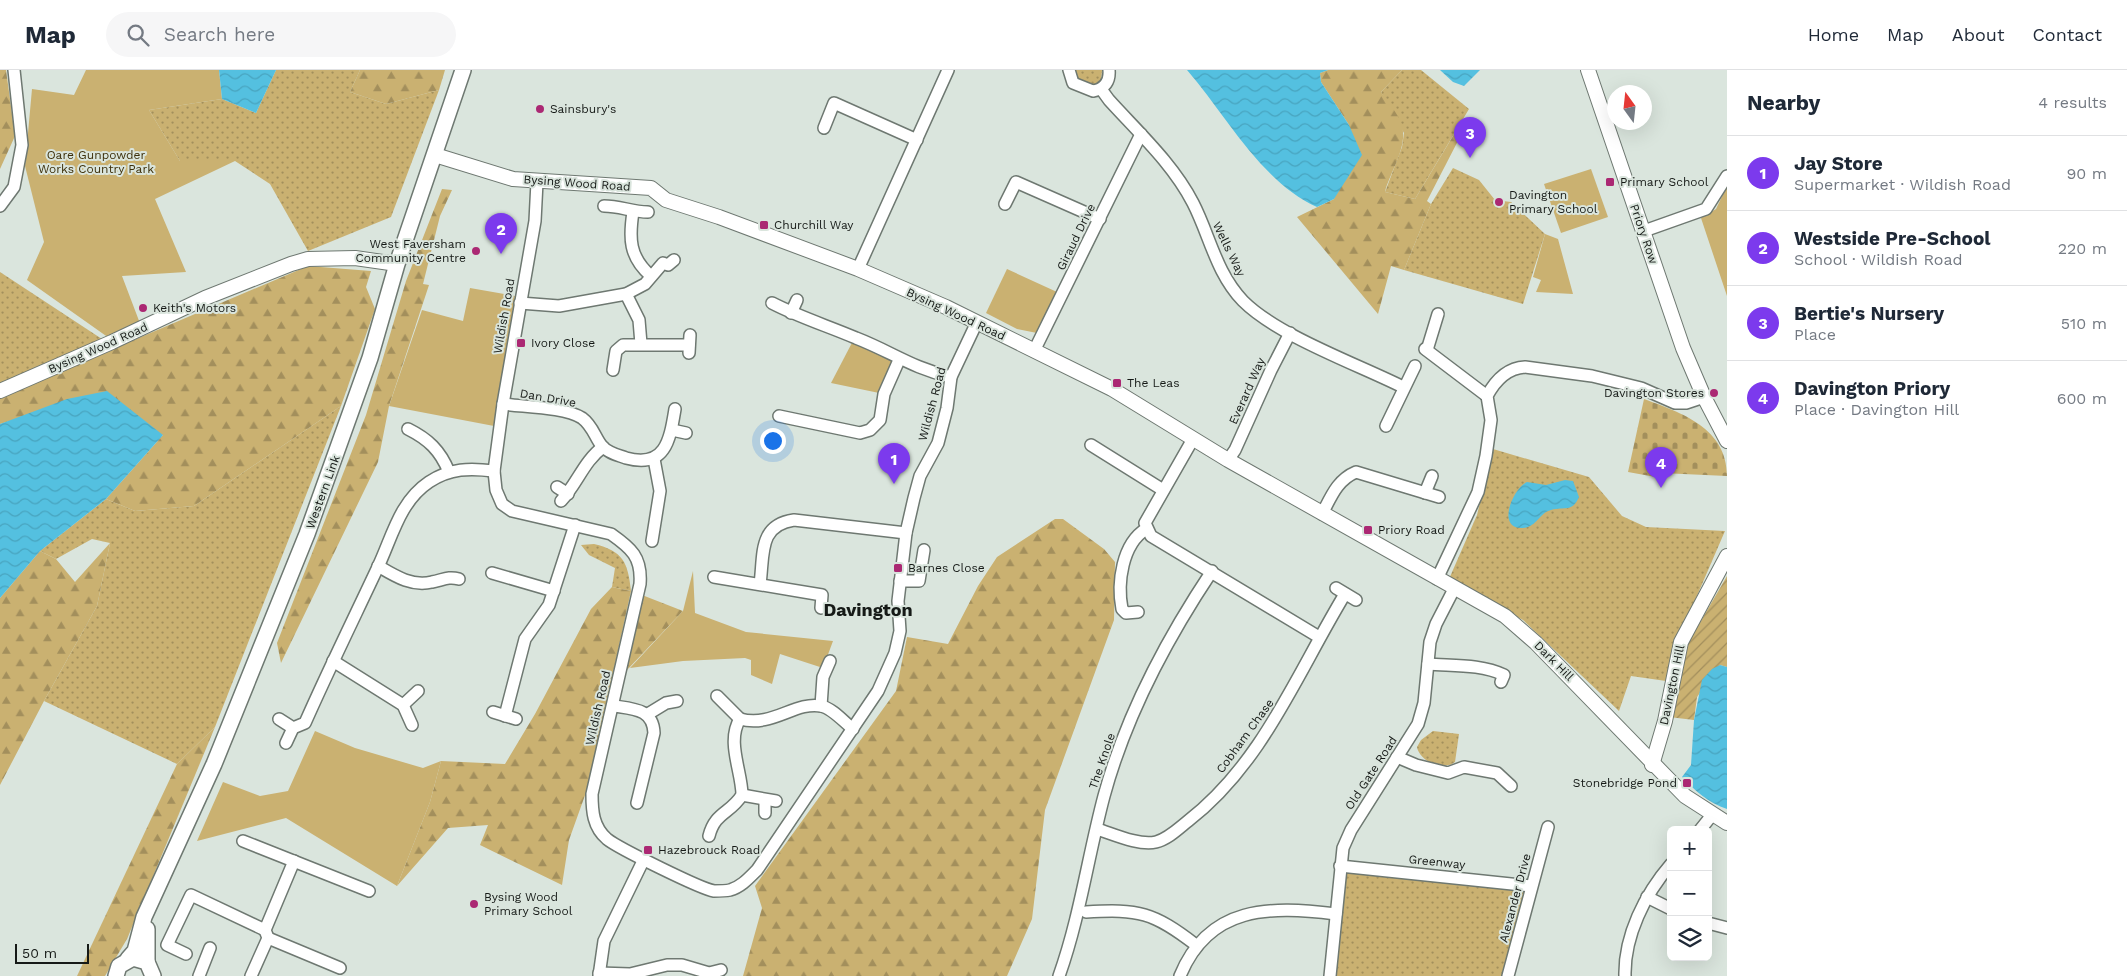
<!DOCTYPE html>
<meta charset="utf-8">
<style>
:root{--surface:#fff;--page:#f6f6f7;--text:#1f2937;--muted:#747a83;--line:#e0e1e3;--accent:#7c3aed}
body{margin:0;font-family:"Work Sans",sans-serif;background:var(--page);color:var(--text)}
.controls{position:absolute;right:15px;bottom:15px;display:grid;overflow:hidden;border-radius:8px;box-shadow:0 5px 20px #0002}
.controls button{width:45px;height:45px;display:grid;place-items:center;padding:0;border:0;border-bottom:1px solid var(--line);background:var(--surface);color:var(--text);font:25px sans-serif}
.compass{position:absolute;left:1607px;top:15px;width:45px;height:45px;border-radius:50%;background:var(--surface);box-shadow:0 5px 20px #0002;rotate:345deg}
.scale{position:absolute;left:15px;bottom:12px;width:74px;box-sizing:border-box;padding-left:5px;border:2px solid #161a17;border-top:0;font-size:14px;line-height:18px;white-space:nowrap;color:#161a17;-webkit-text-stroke:4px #dae5dd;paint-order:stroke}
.you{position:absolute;left:772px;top:370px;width:18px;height:18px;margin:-12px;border:4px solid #fff;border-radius:50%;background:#1a73e8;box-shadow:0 0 0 8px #1a73e833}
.badge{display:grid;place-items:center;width:32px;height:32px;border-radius:50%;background:var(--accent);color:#fff;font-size:16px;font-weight:700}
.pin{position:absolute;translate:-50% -41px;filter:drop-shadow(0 1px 2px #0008)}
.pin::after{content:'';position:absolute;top:26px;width:18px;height:15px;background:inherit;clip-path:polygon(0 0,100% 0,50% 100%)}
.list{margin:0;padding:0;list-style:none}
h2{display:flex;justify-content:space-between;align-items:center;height:65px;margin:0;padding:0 20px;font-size:21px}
h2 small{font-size:16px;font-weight:400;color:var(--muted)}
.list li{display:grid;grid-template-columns:32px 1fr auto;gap:15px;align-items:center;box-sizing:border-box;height:75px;padding:0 20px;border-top:1px solid var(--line)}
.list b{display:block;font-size:19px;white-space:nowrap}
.list p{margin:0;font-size:16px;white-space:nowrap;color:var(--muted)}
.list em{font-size:16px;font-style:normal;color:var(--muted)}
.icon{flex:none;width:28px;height:28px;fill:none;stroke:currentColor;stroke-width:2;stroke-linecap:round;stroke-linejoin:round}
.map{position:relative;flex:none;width:1727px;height:906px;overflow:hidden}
header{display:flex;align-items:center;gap:30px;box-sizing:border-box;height:70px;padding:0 25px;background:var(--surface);border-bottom:1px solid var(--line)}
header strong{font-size:24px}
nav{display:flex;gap:28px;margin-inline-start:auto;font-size:18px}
.search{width:350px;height:45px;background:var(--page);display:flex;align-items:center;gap:12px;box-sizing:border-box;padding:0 18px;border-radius:28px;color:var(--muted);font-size:19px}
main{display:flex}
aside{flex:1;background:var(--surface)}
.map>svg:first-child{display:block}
.grass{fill:url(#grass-dots)}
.forest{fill:url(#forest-firs)}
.cemetery{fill:url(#cemetery-stones)}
.park{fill:#cab171}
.garden{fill:url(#garden-furrows)}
.water{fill:url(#water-waves)}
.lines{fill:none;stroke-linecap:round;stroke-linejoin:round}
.minor-casing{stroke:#6e7871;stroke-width:14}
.tertiary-casing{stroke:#6e7871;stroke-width:16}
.secondary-casing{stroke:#6e7871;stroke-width:18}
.minor{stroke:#fff;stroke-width:11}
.tertiary{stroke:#fff;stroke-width:14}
.secondary{stroke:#fff;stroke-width:15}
.poi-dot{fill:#ab2873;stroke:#dae5dd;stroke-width:2}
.labels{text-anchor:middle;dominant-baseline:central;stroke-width:4;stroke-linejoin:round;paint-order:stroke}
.poi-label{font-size:12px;fill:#161a17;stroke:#dae5dd;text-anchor:start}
.park-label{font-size:12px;fill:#3d300b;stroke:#dae5dd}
.street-label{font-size:12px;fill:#161a17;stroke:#dae5dd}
.district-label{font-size:18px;font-weight:bold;fill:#161a17;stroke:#dae5dd}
</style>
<header>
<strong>Map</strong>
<div class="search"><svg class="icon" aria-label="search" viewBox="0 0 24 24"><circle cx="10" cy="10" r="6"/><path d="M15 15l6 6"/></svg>Search here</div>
<nav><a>Home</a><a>Map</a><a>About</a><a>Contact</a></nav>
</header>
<main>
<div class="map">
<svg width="1727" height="906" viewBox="0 0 1727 906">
<defs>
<pattern id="grass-dots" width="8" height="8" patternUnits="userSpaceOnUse" patternTransform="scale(1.25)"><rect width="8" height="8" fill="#cab171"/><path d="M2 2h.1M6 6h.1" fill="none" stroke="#a38f5c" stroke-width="1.8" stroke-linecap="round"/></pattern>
<pattern id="forest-firs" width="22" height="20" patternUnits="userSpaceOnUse" patternTransform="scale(1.25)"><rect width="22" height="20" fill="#cab171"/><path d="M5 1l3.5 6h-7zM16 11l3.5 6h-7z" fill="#a38f5c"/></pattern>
<pattern id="cemetery-stones" width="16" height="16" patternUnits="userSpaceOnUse" patternTransform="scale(1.25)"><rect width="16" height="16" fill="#cab171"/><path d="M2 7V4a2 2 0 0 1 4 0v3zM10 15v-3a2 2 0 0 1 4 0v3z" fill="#a38f5c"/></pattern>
<pattern id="garden-furrows" width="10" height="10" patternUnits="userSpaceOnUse" patternTransform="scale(1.25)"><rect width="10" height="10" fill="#cab171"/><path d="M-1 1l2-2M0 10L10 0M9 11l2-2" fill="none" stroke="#a38f5c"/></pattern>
<pattern id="water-waves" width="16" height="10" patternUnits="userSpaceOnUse" patternTransform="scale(1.25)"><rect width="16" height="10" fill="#54c0e0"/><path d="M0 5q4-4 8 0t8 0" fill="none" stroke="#48a4bf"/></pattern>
</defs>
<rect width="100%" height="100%" fill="#dae5dd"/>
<g class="grass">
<path d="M276,0H360L350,22L386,34L439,20L391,147L308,181L270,114L235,91H180L149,40L222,29L256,43Z"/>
<path d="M1074,0H1102L1101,13L1093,17L1076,9Z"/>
<path d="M1402,0H1421L1469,39L1415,129L1385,122L1402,77L1404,63L1381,22Z"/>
<path d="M1453,98L1479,110L1495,130L1511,132L1545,164L1523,234L1404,200L1431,134Z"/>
<path d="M0,202L105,271L0,317Z"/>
<path d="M341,336L215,657L177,694L44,631L97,536L110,473L92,469L56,489L40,481L106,429L135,441L194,436Z"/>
<path d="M1493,379L1589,407L1622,446L1646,457L1725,461L1677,572L1666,611L1631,606L1619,641L1523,550L1449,509L1477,445Z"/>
<path d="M594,474C623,481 628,492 631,521L612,517L615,498L589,485L581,475Z"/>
<path d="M1433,661L1459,664L1455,692C1453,693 1451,695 1448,695C1437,699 1419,689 1417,677L1421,670Z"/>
<path d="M1340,796L1531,816L1506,906H1330Z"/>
</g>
<g class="forest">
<path d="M0,0H6L15,66L0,99Z"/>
<path d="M360,0H445L439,20L386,34L350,22Z"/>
<path d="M1328,0H1402L1381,22C1387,31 1394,39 1399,48C1412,72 1391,99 1385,122L1415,129L1456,61L1461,65L1427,131L1431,134L1404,200L1391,196L1378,244L1297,147L1334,129L1349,55L1321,12L1320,3Z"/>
<path d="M442,119L452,120L440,146L423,214L429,215L389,336L378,392L281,593L277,573L366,345L406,211Z"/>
<path d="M308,196L371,201L366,217L375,239L341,336L194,436L135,441L106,429L163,365L13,350L0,354V327Z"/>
<path d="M1055,449H1063L1104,479L1115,492L1114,550L1045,740L1032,849L1007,906H743L762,838L755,816L896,621L907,567L948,574L978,516L997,487Z"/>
<path d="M110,473L97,536L44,631L0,715V528L40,481L56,489L75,512Z"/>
<path d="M612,517L631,521L588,717L569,770L562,815L480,775L488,755L448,758L397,816L430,732L441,691L505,694L535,644L591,539Z"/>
<path d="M642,525L683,541L627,600Z"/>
<path d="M215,657L127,869L105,906H77L177,694Z"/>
</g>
<path class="cemetery" d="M1644,329C1682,343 1727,358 1727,406L1661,403V408L1628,402Z"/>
<g class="park">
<path d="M86,0H219L222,29L149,40L180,91H235L155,129L186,202L122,206L141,256L109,268L27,210L44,172L25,96L32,19L74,25Z"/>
<path d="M1591,99L1608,147L1561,163L1544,114Z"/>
<path d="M1727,116V226L1701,148L1716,139Z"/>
<path d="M1545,164L1558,169L1573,224L1536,222L1541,210L1533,207Z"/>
<path d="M1007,199L1057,222L1037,263L1017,259L986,243Z"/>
<path d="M470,218L515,226L494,356L389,336L422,240L463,251Z"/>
<path d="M855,267L899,290L884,324L831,313Z"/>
<path d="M693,501L695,543L746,562L833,571L823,598L780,584L772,614L751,605V590L745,588L683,591L630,598L683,541Z"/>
<path d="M315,661L355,678L423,698L441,691L430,732L397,816L286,748L197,771L223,712L260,726L288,721Z"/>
</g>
<path class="garden" d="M1727,506V597L1720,595L1697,627L1694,650L1669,647L1684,580Z"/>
<g class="water">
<path d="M219,0H276L256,43L222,29Z"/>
<path d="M1187,0H1328L1320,3L1321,12L1349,55L1362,85L1334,129L1317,137C1262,113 1226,45 1187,0Z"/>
<path d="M1440,0H1480L1464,16L1453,12Z"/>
<path d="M107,321L163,365L106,429L40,481L0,528V354L67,329Z"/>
<path d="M1565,410L1573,411L1579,427C1572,443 1565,436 1551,440C1539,443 1537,457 1523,458C1496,460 1512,419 1527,412L1546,415Z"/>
<path d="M1720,595L1727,597V739C1709,733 1695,721 1682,707L1691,695L1694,650L1702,610L1712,599Z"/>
</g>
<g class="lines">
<g class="minor-casing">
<g id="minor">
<path d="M1069,0L1073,13L1093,21C1105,19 1110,11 1109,0"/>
<path d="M1101,19L1109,30C1138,62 1173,94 1193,133C1210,166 1216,203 1243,231C1278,266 1357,294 1403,317"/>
<path d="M824,58L834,33L917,70"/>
<path d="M537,112L535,151L503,334L494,401L496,420L502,434L512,441L611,464C631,478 642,487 640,514L592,724C592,741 593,757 607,769C618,778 701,819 714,821C718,821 725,821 730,820C741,817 749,808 757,800L878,621L895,583L900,561L898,531L906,463L914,428L920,406L938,373L947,338L951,307L977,252"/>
<path d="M1005,134L1016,112L1100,149"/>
<path d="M0,136L14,117L22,75L14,0"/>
<path d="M604,136C620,136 632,142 648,142"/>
<path d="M633,142C629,168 629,187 651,206"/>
<path d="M1644,161L1706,139L1727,106"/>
<path d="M858,199L948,0"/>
<path d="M626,224L639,250L641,274"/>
<path d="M520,233L559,236L626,224L645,214L663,193L668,195L674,190"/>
<path d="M772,233C799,247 828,256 856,268C892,282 912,298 951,307"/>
<path d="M791,243L797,230"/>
<path d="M1425,279L1487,326"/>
<path d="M1427,280L1438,244"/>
<path d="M1034,281L1141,64"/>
<path d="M689,283L690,265"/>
<path d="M613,300L616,281L623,275H689"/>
<path d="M503,334C524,337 565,337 582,348C593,356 595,368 602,376C608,383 618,385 626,388C666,399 670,369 675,339"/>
<path d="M779,346L860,363L870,360L880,350L884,324L899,290"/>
<path d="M1386,356L1415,296"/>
<path d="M408,359C428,369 440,380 449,402"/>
<path d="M672,360L686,363"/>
<path d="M1193,369L1145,453L1151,466L1319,567"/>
<path d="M1091,375L1163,420"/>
<path d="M1228,390L1235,380L1271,300L1290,263"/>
<path d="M557,417L568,424"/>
<path d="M1425,423L1432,406"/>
<path d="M561,431C577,414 584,391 603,377"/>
<path d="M1322,444C1331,427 1337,410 1356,402L1439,427"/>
<path d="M652,471L660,421L654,389"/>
<path d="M378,496C395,506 412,517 432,512C443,510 448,506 459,509"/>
<path d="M492,503L554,521"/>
<path d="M714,507L822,525L821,538"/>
<path d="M1437,509L1478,422L1486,386L1491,350L1487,326C1495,311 1507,298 1525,297L1592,306L1641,318L1675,333H1686L1704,327"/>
<path d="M900,511H919L924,480"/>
<path d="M760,514C764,485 758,455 794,450L906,463"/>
<path d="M1336,518L1356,530"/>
<path d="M1138,542L1126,543L1122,539C1117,513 1122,474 1146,459"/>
<path d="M333,591L403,635L412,655"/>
<path d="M1428,594C1453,596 1481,594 1504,605L1501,612"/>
<path d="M717,626L740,649"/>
<path d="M403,635L418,621"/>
<path d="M614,636C634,639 653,639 654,663L637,733"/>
<path d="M821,636L823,607L830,591"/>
<path d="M493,642L516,649"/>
<path d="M648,644L666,633L677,631"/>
<path d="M505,646L525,569L549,535L575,455"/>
<path d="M279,649L293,658"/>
<path d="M286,673L293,658L305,653C328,601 353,550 377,499C392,468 399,432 429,412C450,398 470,398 494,401"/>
<path d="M1397,687L1416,695L1448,703L1464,697L1497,703L1511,716"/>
<path d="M742,725L776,731"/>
<path d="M765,730V743"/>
<path d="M1097,759C1113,764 1139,776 1156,772C1168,769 1178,759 1188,751C1263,693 1297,603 1345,524"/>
<path d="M1700,760L1712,745"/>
<path d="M709,766C715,742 730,744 742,725C742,702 726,671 740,649C772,658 795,631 821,636C832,638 844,652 853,659"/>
<path d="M243,771L369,821"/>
<path d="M1340,796L1531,816"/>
<path d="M1647,827L1671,839"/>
<path d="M1086,842C1139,839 1153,842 1196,875"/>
<path d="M1708,853L1727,858"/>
<path d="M268,868L340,898"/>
<path d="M186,884L167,875L191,825L265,860"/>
<path d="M599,903L630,904L667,895H682L709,903L721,900"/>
<path d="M199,906L210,878"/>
<path d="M251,906L268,868L265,860L294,791"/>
<path d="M599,906L604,871L644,789"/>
<path d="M1059,906C1080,847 1088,786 1104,726C1126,645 1166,570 1212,501"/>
<path d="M1180,906C1209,835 1270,836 1336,844"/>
<path d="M1330,906L1343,778L1351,760L1418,654L1424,633L1430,572L1436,554L1454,519"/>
<path d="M1508,906L1548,757"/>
<path d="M1625,906C1624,866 1645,824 1671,794"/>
</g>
</g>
<g class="tertiary-casing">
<g id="tertiary">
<path d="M1588,0L1683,278L1704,327L1727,371"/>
<path d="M435,85L513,109L651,118L666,130L719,147L858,199L946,237L1112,319L1228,390L1505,546L1536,573L1685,726L1727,753"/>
<path d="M0,321L112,272L205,228L291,194L308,189L355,188L397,194"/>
<path d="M1652,695L1665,651L1681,572L1727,486"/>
</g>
</g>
<g class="secondary-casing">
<g id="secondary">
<path d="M128,889L135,881L144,847L214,694L307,464L370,288L397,194L463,0"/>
<path d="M147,892V859"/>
<path d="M116,906L119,896L133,888L147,892L153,906"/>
</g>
</g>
<use href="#minor" class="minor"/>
<use href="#tertiary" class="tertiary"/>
<use href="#secondary" class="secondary"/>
</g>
<g class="poi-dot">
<circle cx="540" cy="39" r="5"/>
<rect x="1605" y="107" width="10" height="10" rx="2.5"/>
<circle cx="1499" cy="132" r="5"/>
<rect x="759" y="150" width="10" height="10" rx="2.5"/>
<circle cx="476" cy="181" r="5"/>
<circle cx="143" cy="238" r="5"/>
<rect x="516" y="268" width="10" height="10" rx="2.5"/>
<rect x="1112" y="308" width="10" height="10" rx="2.5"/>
<circle cx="1714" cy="323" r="5"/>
<rect x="1363" y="455" width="10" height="10" rx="2.5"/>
<rect x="893" y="493" width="10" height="10" rx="2.5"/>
<rect x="1682" y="708" width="10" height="10" rx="2.5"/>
<rect x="643" y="775" width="10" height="10" rx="2.5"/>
<circle cx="474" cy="834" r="5"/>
</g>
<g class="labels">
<g class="poi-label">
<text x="550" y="39">Sainsbury's</text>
<text x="1620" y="112">Primary School</text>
<text x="1509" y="125">Davington<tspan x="1509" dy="14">Primary School</tspan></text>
<text x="774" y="155">Churchill Way</text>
<text x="466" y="174" text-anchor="end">West Faversham<tspan x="466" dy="14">Community Centre</tspan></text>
<text x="153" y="238">Keith's Motors</text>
<text x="531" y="273">Ivory Close</text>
<text x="1127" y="313">The Leas</text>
<text x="1704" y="323" text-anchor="end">Davington Stores</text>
<text x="1378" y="460">Priory Road</text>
<text x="908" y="498">Barnes Close</text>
<text x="1677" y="713" text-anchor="end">Stonebridge Pond</text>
<text x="658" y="780">Hazebrouck Road</text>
<text x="484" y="827">Bysing Wood<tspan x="484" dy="14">Primary School</tspan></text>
</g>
<g class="park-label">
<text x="96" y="85">Oare Gunpowder<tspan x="96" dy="14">Works Country Park</tspan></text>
</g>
<g class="street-label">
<text transform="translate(577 113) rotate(4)">Bysing Wood Road</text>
<text transform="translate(1644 164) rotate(71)">Priory Row</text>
<text transform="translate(1076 167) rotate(-64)">Giraud Drive</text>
<text transform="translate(1229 179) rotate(64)">Wells Way</text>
<text transform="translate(956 244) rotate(25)">Bysing Wood Road</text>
<text transform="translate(504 246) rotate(-80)">Wildish Road</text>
<text transform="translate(98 278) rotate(-24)">Bysing Wood Road</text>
<text transform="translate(1247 321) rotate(-66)">Everard Way</text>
<text transform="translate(548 328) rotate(10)">Dan Drive</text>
<text transform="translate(932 334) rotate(-75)">Wildish Road</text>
<text transform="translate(323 422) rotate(-70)">Western Link</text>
<text transform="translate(1554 591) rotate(45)">Dark Hill</text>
<text transform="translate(1672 615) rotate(-78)">Davington Hill</text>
<text transform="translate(598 638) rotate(-77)">Wildish Road</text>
<text transform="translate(1245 666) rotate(-54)">Cobham Chase</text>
<text transform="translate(1102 691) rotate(-71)">The Knole</text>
<text transform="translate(1371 703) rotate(-57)">Old Gate Road</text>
<text transform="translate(1437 792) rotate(6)">Greenway</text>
<text transform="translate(1515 828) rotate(-75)">Alexander Drive</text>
</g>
<g class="district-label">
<text x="868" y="539">Davington</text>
</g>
</g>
</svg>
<div class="controls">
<button>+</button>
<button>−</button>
<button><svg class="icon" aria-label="layers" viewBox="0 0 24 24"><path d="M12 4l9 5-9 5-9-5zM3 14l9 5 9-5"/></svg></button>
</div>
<svg class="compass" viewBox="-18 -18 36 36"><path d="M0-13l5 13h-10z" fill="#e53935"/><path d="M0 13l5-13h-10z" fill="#747a83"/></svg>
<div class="scale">50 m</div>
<div class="you"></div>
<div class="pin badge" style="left:894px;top:414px">1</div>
<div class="pin badge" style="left:501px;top:184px">2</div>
<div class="pin badge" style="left:1470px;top:88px">3</div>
<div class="pin badge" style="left:1661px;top:418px">4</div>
</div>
<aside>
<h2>Nearby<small>4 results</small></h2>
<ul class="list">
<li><span class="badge">1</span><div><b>Jay Store</b><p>Supermarket · Wildish Road</p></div><em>90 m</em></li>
<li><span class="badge">2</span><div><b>Westside Pre-School</b><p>School · Wildish Road</p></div><em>220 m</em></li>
<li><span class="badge">3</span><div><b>Bertie's Nursery</b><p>Place</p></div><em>510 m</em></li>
<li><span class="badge">4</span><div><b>Davington Priory</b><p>Place · Davington Hill</p></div><em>600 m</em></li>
</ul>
</aside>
</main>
